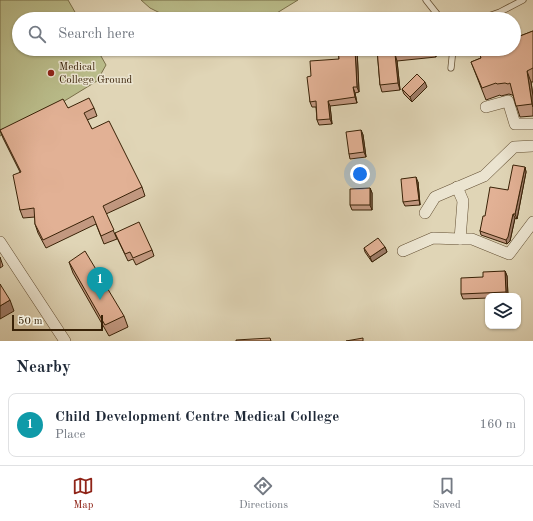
<!DOCTYPE html>
<style>
:root{--surface:#fff;--page:#f6f6f7;--text:#1f2937;--muted:#747a83;--line:#e0e1e3;--accent:#8f2418}
body{margin:0;font-family:"Old Standard TT",serif;background:var(--page);color:var(--text)}
.controls{position:absolute;right:12px;bottom:12px;display:grid;overflow:hidden;border-radius:8px;box-shadow:0 1px 3px #0004}
.controls button{width:36px;height:36px;display:grid;place-items:center;padding:0;border:0;border-bottom:1px solid var(--line);background:var(--surface);color:var(--text);font:20px sans-serif}
.scale{position:absolute;left:12px;bottom:10px;width:91px;box-sizing:border-box;padding-left:4px;border:2px solid #392207;border-top:0;font-size:11px;line-height:14px;white-space:nowrap;color:#392207;-webkit-text-stroke:3px #ebe4d0;paint-order:stroke}
.you{position:absolute;left:360px;top:174px;width:14px;height:14px;margin:-10px;border:3px solid #fff;border-radius:50%;background:#1a73e8;box-shadow:0 0 0 6px #1a73e833}
.badge{display:grid;place-items:center;width:26px;height:26px;border-radius:50%;background:var(--accent);color:#fff;font-size:13px;font-weight:700}
.pin{position:absolute;translate:-50% -33px;filter:drop-shadow(0 1px 2px #0008)}
.pin::after{content:'';position:absolute;top:21px;width:14px;height:12px;background:inherit;clip-path:polygon(0 0,100% 0,50% 100%)}
.list{margin:0;padding:0;list-style:none}
h2{display:flex;justify-content:space-between;align-items:center;height:52px;margin:0;padding:0 16px;font-size:17px}
h2 small{font-size:13px;font-weight:400;color:var(--muted)}
.list li{display:grid;grid-template-columns:26px 1fr auto;gap:12px;align-items:center;box-sizing:border-box;height:64px;margin:0 8px 8px;padding:0 8px;border:1px solid var(--line);border-radius:8px}
.list b{display:block;font-size:15px;white-space:nowrap}
.list p{margin:0;font-size:13px;white-space:nowrap;color:var(--muted)}
.list em{font-size:13px;font-style:normal;color:var(--muted)}
.icon{flex:none;width:22px;height:22px;fill:none;stroke:currentColor;stroke-width:2;stroke-linecap:round;stroke-linejoin:round}
.map{position:relative;flex:none;width:533px;height:341px;overflow:hidden}
.search{position:absolute;background:var(--surface);box-shadow:0 1px 3px #0004;left:12px;right:12px;top:12px;height:44px;display:flex;align-items:center;gap:10px;box-sizing:border-box;padding:0 14px;border-radius:22px;color:var(--muted);font-size:15px}
.sheet{height:124px;background:var(--surface)}
nav{display:flex;justify-content:space-around;align-items:center;box-sizing:border-box;height:56px;border-top:1px solid var(--line);background:var(--surface);font-size:11px;color:var(--muted)}
nav a{display:grid;justify-items:center;gap:2px}
nav .on{color:var(--accent)}
.map>svg:first-child{display:block}
.green{fill:#b9bb89;stroke:#796e48}
.lines{fill:none;stroke-linecap:round;stroke-linejoin:round}
.lane-casing{stroke:#634f33;stroke-width:7}
.street-casing{stroke:#634f33;stroke-width:12}
.lane{stroke:#ebe4d0;stroke-width:5.5}
.street{stroke:#ebe4d0;stroke-width:11}
.wall{fill:#c29880;stroke:#392207}
.shaded-wall{fill:#9e7c68;stroke:#392207}
.building{fill:#e2b195;stroke:#392207}
.poi-dot{fill:#8f2418;stroke:#ebe4d0;stroke-width:1.5}
.labels{text-anchor:middle;dominant-baseline:central;stroke-width:3;stroke-linejoin:round;paint-order:stroke}
.poi-label{font-size:11px;fill:#392207;stroke:#ebe4d0;text-anchor:start}
</style>
<div class="map">
<svg width="533" height="341" viewBox="0 0 533 341">
<rect width="100%" height="100%" fill="#e0d5b6"/>
<filter id="stains"><feTurbulence type="fractalNoise" baseFrequency=".005" numOctaves="4"/><feColorMatrix values="0 0 0 0 .2 0 0 0 0 .09 0 0 0 0 .02 0 0 0 .5 -.17"/></filter>
<radialGradient id="worn" r=".72"><stop offset=".6" stop-color="#630" stop-opacity="0"/><stop offset="1" stop-color="#630" stop-opacity=".3"/></radialGradient>
<g class="green">
<path d="M0,0H68L79,19H19V49H97L106,65L97,81L48,111L0,136Z"/>
<path d="M141,0H298L267,19H172L150,8Z"/>
</g>
<g class="lines">
<g class="lane-casing">
<g id="lane">
<path d="M426,0L441,19"/>
<path d="M480,19L500,12L523,0"/>
<path d="M451,68L453,49"/>
</g>
</g>
<g class="street-casing">
<g id="street">
<path d="M486,107L508,101L515,124H533"/>
<path d="M457,187L463,201L460,239"/>
<path d="M425,213L435,197L484,176L514,147L533,146"/>
<path d="M0,242L65,341"/>
<path d="M403,251L433,238L460,239H472L509,254L533,222"/>
</g>
</g>
<use href="#lane" class="lane"/>
<use href="#street" class="street"/>
</g>
<g class="wall">
<path d="M533,31V82H531L533,96V116L520,117L513,95H512L509,94L501,96L500,95L486,100L471,62L481,58L478,49L520,36Z"/>
<path d="M338,49H357L359,92L355,93L357,103L330,106L332,124L319,125L317,120L316,107H312L310,102L311,76L339,59Z"/>
<path d="M377,49H435L436,57L397,61L400,90L382,92L380,85Z"/>
<path d="M427,87L412,102L404,94L402,89Z"/>
<path d="M68,108H94L97,116L87,120L92,129L142,187L145,196L106,214L117,239L104,244L96,224L46,248L38,233L35,224V217L23,218L20,210V172L3,138L0,130Z"/>
<path d="M361,130L363,135L366,157L350,159L349,154Z"/>
<path d="M525,167L526,172L517,219L515,218L510,241L507,244L481,235L480,231L485,216L508,190Z"/>
<path d="M418,182L420,205L405,206L403,202Z"/>
<path d="M370,188L372,193V210H352L350,205Z"/>
<path d="M115,233L152,250L154,256L136,265L133,259L128,261L118,240Z"/>
<path d="M385,247L387,252L372,262L365,252L364,248Z"/>
<path d="M0,257L3,266L0,268Z"/>
<path d="M69,262L124,316L128,327L109,336L73,273Z"/>
<path d="M505,271L507,276L508,296H488V298L463,299L461,294L483,277Z"/>
</g>
<g class="shaded-wall">
<path d="M355,49H357L359,92L357,87Z"/>
<path d="M433,49H435L436,57L434,51Z"/>
<path d="M395,54L397,61L400,90L398,83Z"/>
<path d="M527,71L531,82L533,96V107L532,104Z"/>
<path d="M425,82L427,87L412,102L410,97Z"/>
<path d="M353,87L355,93L357,103L355,97Z"/>
<path d="M328,101L330,106L332,124L330,119Z"/>
<path d="M361,130L363,135L366,157L364,152Z"/>
<path d="M525,167L526,172L517,219L515,214Z"/>
<path d="M416,177L418,182L420,205L419,200Z"/>
<path d="M370,188L372,193V210L370,205Z"/>
<path d="M513,214L515,218L510,241L507,244L506,240Z"/>
<path d="M385,247L387,252L372,262L370,257Z"/>
<path d="M505,271L507,276L508,296L506,292Z"/>
<path d="M10,300L14,311L0,319V306Z"/>
</g>
<g class="building">
<path d="M517,29L520,36L533,31V68L527,71L532,104L516,106L510,83L508,84L505,83L497,84L496,83L482,88L471,62L481,58L478,49H514V30Z"/>
<path d="M338,49H355L357,87H353L355,97L328,101L330,119L317,120L316,101L310,102L307,77L311,76L310,61L339,59Z"/>
<path d="M377,49H433L434,51L395,54L398,83L380,85Z"/>
<path d="M417,74L425,82L410,97L402,89Z"/>
<path d="M89,98L94,108L84,113L92,129L109,121L142,187L103,206L114,230L101,236L93,216L43,240L35,224L34,208L20,210L13,175L21,172L0,130L63,99L68,108Z"/>
<path d="M361,130L364,152L349,154L346,132Z"/>
<path d="M513,165L525,167L515,214H513L508,237L506,240L480,231L483,216H485L490,187L508,190Z"/>
<path d="M416,177L419,200L403,202L401,179Z"/>
<path d="M370,188V205H350V189Z"/>
<path d="M139,222L152,250L133,258L130,252L125,254L115,233Z"/>
<path d="M378,238L385,247L370,257L364,248Z"/>
<path d="M85,251L124,316L105,325L69,262Z"/>
<path d="M505,271L506,292L461,294V278L483,277V272Z"/>
<path d="M0,284L10,300L0,306Z"/>
<path d="M270,338L271,341H236V340Z"/>
<path d="M363,338V341H346Z"/>
</g>
<circle class="poi-dot" cx="51" cy="73" r="4"/>
<g class="labels">
<g class="poi-label">
<text x="59" y="67">Medical<tspan x="59" dy="13">College Ground</tspan></text>
</g>
</g>
<rect width="100%" height="100%" filter="url(#stains)"/>
<rect width="100%" height="100%" fill="url(#worn)"/>
</svg>
<div class="controls">
<button><svg class="icon" aria-label="layers" viewBox="0 0 24 24"><path d="M12 4l9 5-9 5-9-5zM3 14l9 5 9-5"/></svg></button>
</div>
<div class="scale">50 m</div>
<div class="you"></div>
<div class="pin badge" style="left:100px;top:300px;background:#0f9aa8">1</div>
<div class="search"><svg class="icon" aria-label="search" viewBox="0 0 24 24"><circle cx="10" cy="10" r="6"/><path d="M15 15l6 6"/></svg>Search here</div>
</div>
<section class="sheet">
<h2>Nearby<small></small></h2>
<ul class="list">
<li><span class="badge" style="background:#0f9aa8">1</span><div><b>Child Development Centre Medical College</b><p>Place</p></div><em>160 m</em></li>
</ul>
</section>
<nav>
<a class="on"><svg class="icon" aria-label="map" viewBox="0 0 24 24"><path d="M3 6l6-2 6 2 6-2v14l-6 2-6-2-6 2zM9 4v14M15 6v14"/></svg>Map</a>
<a><svg class="icon" aria-label="directions" viewBox="0 0 24 24"><path d="M12 3l9 9-9 9-9-9zM9 14v-3h6M13 9l2 2-2 2"/></svg>Directions</a>
<a><svg class="icon" aria-label="saved" viewBox="0 0 24 24"><path d="M7 4h10v16l-5-4-5 4z"/></svg>Saved</a>
</nav>
